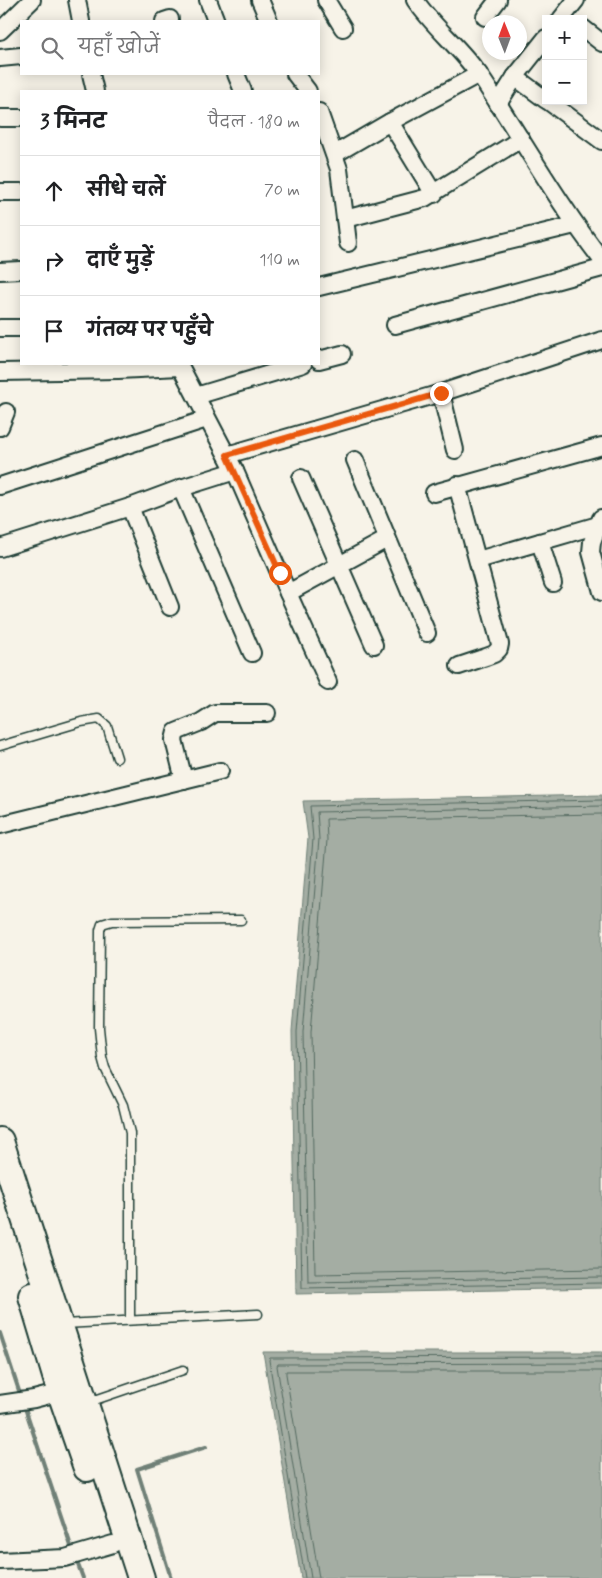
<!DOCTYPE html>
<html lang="hi">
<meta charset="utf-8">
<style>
:root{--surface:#fff;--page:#f2f2f2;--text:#202124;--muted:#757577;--line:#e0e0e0}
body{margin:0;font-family:Mynerve,"Playpen Sans Deva",sans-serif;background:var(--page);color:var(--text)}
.controls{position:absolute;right:15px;top:15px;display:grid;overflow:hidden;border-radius:0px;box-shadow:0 2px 12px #0003}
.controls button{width:45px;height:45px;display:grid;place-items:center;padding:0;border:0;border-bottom:1px solid var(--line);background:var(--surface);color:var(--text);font:25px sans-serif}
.compass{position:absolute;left:482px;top:15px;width:45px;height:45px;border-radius:50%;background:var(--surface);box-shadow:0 2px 12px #0003;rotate:359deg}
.stop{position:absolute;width:15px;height:15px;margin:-11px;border:4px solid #ea580c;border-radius:50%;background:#fff}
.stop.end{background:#ea580c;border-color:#fff;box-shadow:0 1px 5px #0008}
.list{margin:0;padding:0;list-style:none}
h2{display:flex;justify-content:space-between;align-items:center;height:65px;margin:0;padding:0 20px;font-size:21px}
h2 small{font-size:16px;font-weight:400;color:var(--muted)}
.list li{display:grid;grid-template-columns:32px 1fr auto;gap:15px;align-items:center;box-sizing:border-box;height:70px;padding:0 20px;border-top:1px solid var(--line)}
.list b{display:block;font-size:19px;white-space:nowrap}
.list em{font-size:16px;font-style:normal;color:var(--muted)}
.icon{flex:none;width:28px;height:28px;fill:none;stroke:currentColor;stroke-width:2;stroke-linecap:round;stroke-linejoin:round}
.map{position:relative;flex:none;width:602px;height:1578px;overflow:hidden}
.search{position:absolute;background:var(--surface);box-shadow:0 2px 12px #0003;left:20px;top:20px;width:300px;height:55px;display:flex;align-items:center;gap:12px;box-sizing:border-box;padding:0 18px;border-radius:0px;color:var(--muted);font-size:19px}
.panel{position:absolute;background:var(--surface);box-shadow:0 2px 12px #0003;left:20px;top:90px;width:300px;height:275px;border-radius:0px}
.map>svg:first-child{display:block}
.water{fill:#a4ada3;stroke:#6f8077}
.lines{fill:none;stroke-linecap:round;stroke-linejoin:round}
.shore{stroke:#546a60;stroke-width:1}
.stream{stroke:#6f8077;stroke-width:4}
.service-casing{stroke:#1f3d34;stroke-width:11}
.minor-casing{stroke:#1f3d34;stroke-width:20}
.trunk-casing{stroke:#1f3d34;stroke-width:30}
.service{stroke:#f7f3e8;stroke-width:8}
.minor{stroke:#f7f3e8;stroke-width:16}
.trunk{stroke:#f7f3e8;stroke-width:26}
.route{stroke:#ea580c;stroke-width:6}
</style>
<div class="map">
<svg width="602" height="1578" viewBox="0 0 602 1578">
<rect width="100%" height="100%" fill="#f7f3e8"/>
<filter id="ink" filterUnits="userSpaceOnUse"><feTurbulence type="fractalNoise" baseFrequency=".02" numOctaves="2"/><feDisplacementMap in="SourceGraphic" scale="10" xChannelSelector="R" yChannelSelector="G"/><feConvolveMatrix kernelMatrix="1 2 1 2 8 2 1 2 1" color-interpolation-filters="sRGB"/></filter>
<g filter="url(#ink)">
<g class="water">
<path d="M602,795V1288L296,1294L292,1031L308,838L303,801Z"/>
<path d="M263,1352H602V1578H301Z"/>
</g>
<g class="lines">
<g class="shore">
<path d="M602,800L310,806L313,839L297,1032L302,1288L602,1283"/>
<path d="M602,806L317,812L319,839L303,1032L308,1282L602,1277"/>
<path d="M602,814L326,819L327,840L311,1032L315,1274L602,1269"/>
<path d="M305,1578L269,1360L270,1358L602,1357"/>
<path d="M311,1578L277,1366L278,1364L602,1363"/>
<path d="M319,1578L286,1374V1371H602"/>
</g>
<g class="stream">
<path d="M0,1333L21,1397"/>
<path d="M25,1408L73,1552"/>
<path d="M77,1562L83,1578"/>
<path d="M171,1578L137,1469L206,1447"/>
</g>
<g class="service-casing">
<g id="service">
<path d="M0,746L81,722L99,719L107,726L117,758"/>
<path d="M130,1320V1133L123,1105L105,1068L102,1057L99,1028L100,930L102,924L112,921L241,920"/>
<path d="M64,1324L258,1314"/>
<path d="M89,1402L183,1370"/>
</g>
</g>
<g class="minor-casing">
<g id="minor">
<path d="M77,0L81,21"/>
<path d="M208,0L216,21"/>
<path d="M260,0L269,21"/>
<path d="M326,0L343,28"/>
<path d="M415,0C434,28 461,48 480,76C521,137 557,202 602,260"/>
<path d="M485,17L498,0"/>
<path d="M561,19L576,0"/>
<path d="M164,21L170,19"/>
<path d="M583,28L602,43"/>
<path d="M0,31L32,0"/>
<path d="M0,58L21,56"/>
<path d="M91,74L95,91"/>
<path d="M236,74L243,91"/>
<path d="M295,74L308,91"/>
<path d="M515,77L546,100"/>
<path d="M548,101L602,141"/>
<path d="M498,104L515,77L546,38"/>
<path d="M319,112L339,169L348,243"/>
<path d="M0,118H21"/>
<path d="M390,122L434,194"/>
<path d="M335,154L390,122L479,74"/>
<path d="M0,192H21"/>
<path d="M345,219L425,198L521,139"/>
<path d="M0,271L21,270"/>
<path d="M319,287L575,225"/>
<path d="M395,325L602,268"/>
<path d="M0,328H21"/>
<path d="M319,360L342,354"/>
<path d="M179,364L235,471L288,593L328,682"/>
<path d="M0,372L118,370L180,367"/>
<path d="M441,393L455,450"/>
<path d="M196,396L303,364"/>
<path d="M0,427L6,412"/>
<path d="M227,455L441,393L602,340"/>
<path d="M355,460L427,633"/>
<path d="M301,478L374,645"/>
<path d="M457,485L500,644L499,649L494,654L486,657L459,666"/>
<path d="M0,486L207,419"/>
<path d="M181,488L252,653"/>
<path d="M434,493L602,446"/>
<path d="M130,507L170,607"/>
<path d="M601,518L592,542L591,552L602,592"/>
<path d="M540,542L553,583"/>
<path d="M0,548L130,507L181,488L235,471"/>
<path d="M478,560L598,525"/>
<path d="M288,593L387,539"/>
<path d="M184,780L174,740L176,732L201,722L215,713H267"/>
<path d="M0,825L220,771"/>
<path d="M0,1404L34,1399L69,1390"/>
<path d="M0,1561L65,1558L113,1544"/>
</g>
</g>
<g class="trunk-casing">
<g id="trunk">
<path d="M0,1141L141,1578"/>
<path d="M32,1296L61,1393L87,1468"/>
</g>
</g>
<use href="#service" class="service"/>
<use href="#minor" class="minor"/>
<use href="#trunk" class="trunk"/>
</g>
</g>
<g class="lines" filter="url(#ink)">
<path class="route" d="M280,573L227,455L441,393"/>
</g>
</svg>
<div class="controls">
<button>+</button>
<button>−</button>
</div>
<svg class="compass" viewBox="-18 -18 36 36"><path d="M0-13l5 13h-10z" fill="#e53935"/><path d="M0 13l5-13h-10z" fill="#757577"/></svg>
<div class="stop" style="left:280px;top:573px"></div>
<div class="stop end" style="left:441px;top:393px"></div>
<div class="search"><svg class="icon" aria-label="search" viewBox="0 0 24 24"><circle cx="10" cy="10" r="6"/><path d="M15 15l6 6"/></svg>यहाँ खोजें</div>
<section class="panel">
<h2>3 मिनट<small>पैदल · 180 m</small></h2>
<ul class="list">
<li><svg class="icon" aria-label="ahead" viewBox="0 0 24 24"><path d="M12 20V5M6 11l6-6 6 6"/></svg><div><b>सीधे चलें</b></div><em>70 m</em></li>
<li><svg class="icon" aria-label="right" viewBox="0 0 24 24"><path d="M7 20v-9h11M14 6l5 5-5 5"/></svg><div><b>दाएँ मुड़ें</b></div><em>110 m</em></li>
<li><svg class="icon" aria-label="arrive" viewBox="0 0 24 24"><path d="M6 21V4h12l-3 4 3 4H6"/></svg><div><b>गंतव्य पर पहुँचे</b></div></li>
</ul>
</section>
</div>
